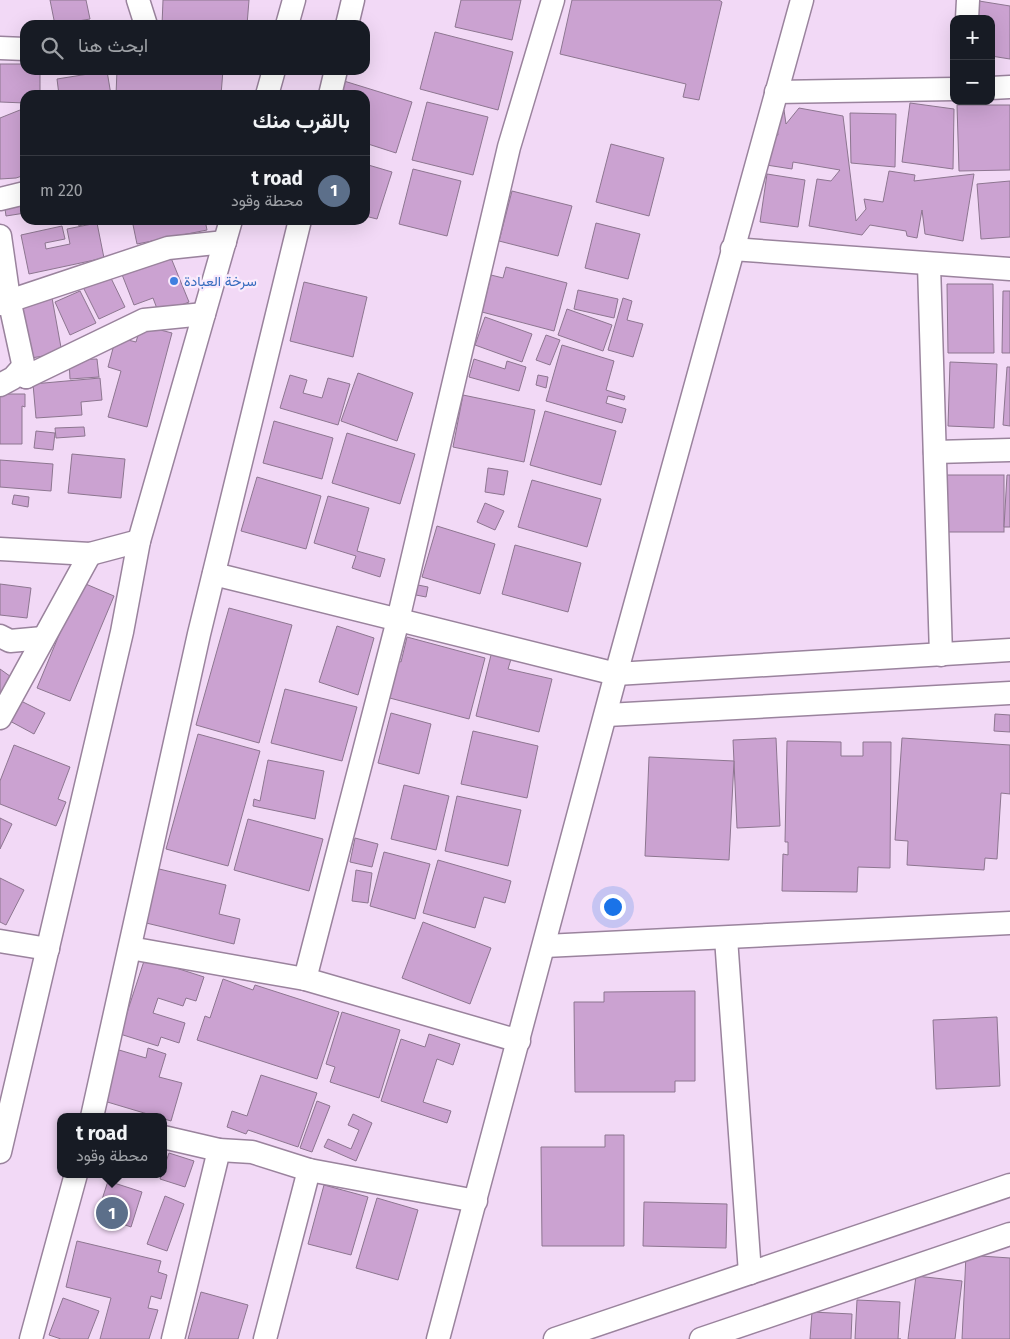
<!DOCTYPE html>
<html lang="ar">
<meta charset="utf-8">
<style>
:root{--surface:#171b24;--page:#20242c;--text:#f1f3f6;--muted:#9ea1a6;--line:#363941;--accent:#7c3aed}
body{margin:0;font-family:"Fira Sans",Vazirmatn,sans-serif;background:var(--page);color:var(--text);direction:rtl}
.controls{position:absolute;right:15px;top:15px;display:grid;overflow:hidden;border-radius:10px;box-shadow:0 5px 20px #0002}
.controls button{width:45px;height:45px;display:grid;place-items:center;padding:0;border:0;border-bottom:1px solid var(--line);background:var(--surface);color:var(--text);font:25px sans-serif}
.you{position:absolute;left:612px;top:906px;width:18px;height:18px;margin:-12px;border:4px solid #fff;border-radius:50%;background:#1a73e8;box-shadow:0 0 0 8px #1a73e833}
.badge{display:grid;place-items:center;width:32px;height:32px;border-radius:50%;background:var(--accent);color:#fff;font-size:16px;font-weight:700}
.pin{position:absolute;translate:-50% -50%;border:2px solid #fff;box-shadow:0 1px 5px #0006}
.popup{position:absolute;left:57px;top:1113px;width:110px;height:65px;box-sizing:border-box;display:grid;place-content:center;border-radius:10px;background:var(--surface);filter:drop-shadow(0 1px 4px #0005);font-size:16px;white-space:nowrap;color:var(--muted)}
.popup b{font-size:19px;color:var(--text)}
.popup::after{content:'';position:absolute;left:50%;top:100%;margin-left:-10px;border:10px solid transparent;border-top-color:var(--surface)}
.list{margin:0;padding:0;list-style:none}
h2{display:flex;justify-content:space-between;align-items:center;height:65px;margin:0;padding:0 20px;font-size:21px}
h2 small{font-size:16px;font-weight:400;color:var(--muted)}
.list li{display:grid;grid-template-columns:32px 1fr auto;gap:15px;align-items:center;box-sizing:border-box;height:70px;padding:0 20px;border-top:1px solid var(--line)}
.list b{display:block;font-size:19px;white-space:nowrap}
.list p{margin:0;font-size:16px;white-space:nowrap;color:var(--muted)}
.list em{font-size:16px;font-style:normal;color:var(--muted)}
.icon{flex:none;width:28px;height:28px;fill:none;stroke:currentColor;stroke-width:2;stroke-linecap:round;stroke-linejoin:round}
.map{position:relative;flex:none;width:1010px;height:1339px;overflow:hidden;direction:ltr}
.search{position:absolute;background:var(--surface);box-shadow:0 5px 20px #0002;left:20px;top:20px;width:350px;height:55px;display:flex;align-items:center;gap:12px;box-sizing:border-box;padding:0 18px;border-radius:15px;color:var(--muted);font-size:19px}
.panel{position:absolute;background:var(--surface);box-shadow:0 5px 20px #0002;left:20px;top:90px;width:350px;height:135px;border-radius:15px;direction:rtl}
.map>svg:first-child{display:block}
.building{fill:#cba2d1;stroke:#8d7690}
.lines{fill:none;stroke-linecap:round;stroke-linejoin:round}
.minor-casing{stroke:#9a839d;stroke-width:25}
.minor{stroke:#fff;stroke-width:22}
.shop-dot{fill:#3f7fe0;stroke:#f9eafc;stroke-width:2}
.labels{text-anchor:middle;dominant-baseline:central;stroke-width:4.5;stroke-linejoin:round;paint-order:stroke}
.shop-label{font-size:14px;fill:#366cbe;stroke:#f9eafc;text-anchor:start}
</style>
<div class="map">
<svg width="1010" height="1339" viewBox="0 0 1010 1339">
<rect width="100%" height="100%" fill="#f2d9f6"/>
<g class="building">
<path d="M50,0H86L90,19L55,25Z"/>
<path d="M163,0H249L247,25H162Z"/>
<path d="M461,0H521L512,40L455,27Z"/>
<path d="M572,0H719L722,2L699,100L683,97L686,84L560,54Z"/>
<path d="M979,1L1010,6V59L991,56V19H976Z"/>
<path d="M435,32L513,52L498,110L420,89Z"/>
<path d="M0,64H25V70H40V95H25V103L0,102Z"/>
<path d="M117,70H223L221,95H116Z"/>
<path d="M107,71L111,95H59L57,79Z"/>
<path d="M344,81L412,102L396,153L365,143V95H340Z"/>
<path d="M427,102L488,117L473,175L412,160Z"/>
<path d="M910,103L954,109L953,169L902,162Z"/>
<path d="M957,105H1010V170L959,171Z"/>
<path d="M25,108V175L16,178L0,179V118Z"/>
<path d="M799,108L843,116L856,221L866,209L864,199L883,202L889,171L915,175L914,181L974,174L963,241L925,234L922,210L917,238L907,236L906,231L870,225L862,235L809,226L817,179L831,181L840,170L793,162L792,169L760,164L764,137L778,135L776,121L784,110L786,124Z"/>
<path d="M850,113L896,114L895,167L851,163Z"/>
<path d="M611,144L664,158L649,216L596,202Z"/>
<path d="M365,164L392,172L377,219L365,216Z"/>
<path d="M413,169L461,181L447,236L399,224Z"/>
<path d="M767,174L805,180L798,227L760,222Z"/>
<path d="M1010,181V237L981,239L977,184Z"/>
<path d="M512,191L572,206L558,256L499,241Z"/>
<path d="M25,199V213L6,216L4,202Z"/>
<path d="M77,220H96V221L79,226Z"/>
<path d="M132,220H205L207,230L137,244Z"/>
<path d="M97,223L104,258L29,274L21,235L62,226L65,239L45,243L46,249L70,244L67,229Z"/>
<path d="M596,223L640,234L628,279L585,268Z"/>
<path d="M169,253L189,302L159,314L153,298L134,305L121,272Z"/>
<path d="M506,267L567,283L554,331L482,312L491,275L503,278Z"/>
<path d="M108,272L125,307L99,319L82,285Z"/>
<path d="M304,282L367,297L353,357L290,341Z"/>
<path d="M947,284H993L994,353H948Z"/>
<path d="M578,290L618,299L614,318L574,309Z"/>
<path d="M80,291L96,323L70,335L55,302Z"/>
<path d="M1003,291H1010V353H1002Z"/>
<path d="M52,298L62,353L25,359L16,305Z"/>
<path d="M623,298L632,301L627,320L643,324L633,357L608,350Z"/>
<path d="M567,309L612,325L603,351L558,335Z"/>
<path d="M485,317L532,334L522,362L475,345Z"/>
<path d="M141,325L172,333L147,427L108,417L121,371L108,367L116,337L136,342Z"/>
<path d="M546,335L560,340L550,365L536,360Z"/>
<path d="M562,345L614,361L606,390L625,396L624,400L608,396L606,403L626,409L622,423L546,401Z"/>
<path d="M97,359L99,377L70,379L69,360Z"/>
<path d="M474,359L505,369L507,361L526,367L519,391L469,377Z"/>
<path d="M950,362L997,364L994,428L948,426Z"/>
<path d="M1007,367H1010V426L1003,425Z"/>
<path d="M358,373L413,393L397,441L341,421Z"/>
<path d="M290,375L307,380L303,393L322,398L328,378L350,384L338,425L280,408Z"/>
<path d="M538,375L548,377L546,388L536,385Z"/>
<path d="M100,378L102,400L81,402L82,415L36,418L33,384Z"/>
<path d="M0,394H25V407L22,406V444H0Z"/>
<path d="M463,395L535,410L524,462L453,447Z"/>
<path d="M545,411L616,431L601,485L530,465Z"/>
<path d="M274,421L333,438L322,479L263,463Z"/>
<path d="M84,427L85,436L56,438L55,428Z"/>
<path d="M36,431L55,433L53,450L34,448Z"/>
<path d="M347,433L415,454L400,504L332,483Z"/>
<path d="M72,454L125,459L121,498L68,493Z"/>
<path d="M0,460L53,464L51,491L0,487Z"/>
<path d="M488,468L508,471L504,495L485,492Z"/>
<rect x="947" y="475" width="57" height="57"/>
<path d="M1007,475H1010V527H1004Z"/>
<path d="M257,477L321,496L306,549L241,531Z"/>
<path d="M532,480L601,499L587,547L518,527Z"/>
<path d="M14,495L29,497L28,507L12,504Z"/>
<path d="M328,496L369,508L357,551L385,559L380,577L352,568L356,556L314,543Z"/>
<path d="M485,503L504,511L495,530L477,522Z"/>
<path d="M437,526L495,544L480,594L422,577Z"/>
<path d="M515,545L581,563L568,612L502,594Z"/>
<path d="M81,582L114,596L70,701L37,688Z"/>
<path d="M0,584L31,588L27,618L0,615Z"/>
<path d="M413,584L428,587L426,597L411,594Z"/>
<path d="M229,608L292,625L259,743L196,725Z"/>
<path d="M337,626L374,638L358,695L319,682Z"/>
<path d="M407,637L485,658L469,719L386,697L396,660L401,662Z"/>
<path d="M492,651L512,656L508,669L552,679L539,732L476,716Z"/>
<path d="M0,669L14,679L0,697Z"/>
<path d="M285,689L357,707L342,761L271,743Z"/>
<path d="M19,700L45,713L34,734L8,720Z"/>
<path d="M391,713L431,724L419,774L378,763Z"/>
<path d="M995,714L1010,715V732L994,731Z"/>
<path d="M473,731L538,746L527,798L461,784Z"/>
<path d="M198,734L260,751L228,866L166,849Z"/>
<path d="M776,738L780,826L737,828L733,740Z"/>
<path d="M902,738L1010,745V794L1001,793L997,859L985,858L984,870L907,865L908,841L895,840Z"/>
<path d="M787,741L841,742V756H863V742H891L890,868L858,867L857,892L782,891L783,854L788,855V842H785Z"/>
<path d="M14,745L70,767L58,799L66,802L56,826L0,804V781Z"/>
<path d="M649,757L734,761L729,860L645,856Z"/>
<path d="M268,760L324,771L315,819L253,806L254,799L260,801Z"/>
<path d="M404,785L449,796L436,850L391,839Z"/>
<path d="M457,796L521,810L508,866L445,851Z"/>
<path d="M0,818L12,824L0,849Z"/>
<path d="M248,819L323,839L309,891L234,870Z"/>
<path d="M355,838L378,844L372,867L350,862Z"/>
<path d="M384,852L430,864L415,919L370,906Z"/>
<path d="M438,860L511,881L505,903L484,897L475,928L423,913Z"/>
<path d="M155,868L226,885L219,914L240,919L234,944L142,922Z"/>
<path d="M356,870L372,873L368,903L352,901Z"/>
<path d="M0,878L24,890L6,925L0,922Z"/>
<path d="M423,922L491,948L470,1004L402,978Z"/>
<path d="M145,958L204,977L196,1001L186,998L183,1006L158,998L153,1013L185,1023L179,1043L161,1037L158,1046L120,1034Z"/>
<path d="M223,979L253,990L255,985L339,1012L317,1079L197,1040L205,1016L210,1018Z"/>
<path d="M695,991V1081H675V1092H575L574,1002H604V992Z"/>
<path d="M342,1012L400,1030L379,1098L330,1082L335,1067L326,1064Z"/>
<path d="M997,1017L1000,1086L936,1089L933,1020Z"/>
<path d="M429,1034L460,1044L453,1065L437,1059L423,1102L451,1111L447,1123L381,1101L401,1039L425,1047Z"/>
<path d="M148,1048L166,1054L159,1077L182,1083L171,1121L104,1101L119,1050L146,1058Z"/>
<path d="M261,1075L317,1093L298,1147L248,1130L246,1134L227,1127L232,1111L247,1116Z"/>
<path d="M317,1101L330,1106L312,1152L300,1148Z"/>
<path d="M353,1114L372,1123L356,1161L324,1147L328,1139L351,1149L359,1130L348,1125Z"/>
<path d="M605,1135H624V1246H542L541,1147H605Z"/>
<path d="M169,1153L194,1161L185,1187L160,1179Z"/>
<path d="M108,1181L142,1192L131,1227L97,1215Z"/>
<path d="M324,1185L368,1197L351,1255L308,1244Z"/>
<path d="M165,1196L184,1204L167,1251L147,1244Z"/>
<path d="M377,1198L418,1210L398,1280L356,1268Z"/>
<path d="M644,1202L727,1204L726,1248L643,1246Z"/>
<path d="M77,1241L161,1261L158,1272L167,1275L161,1299L151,1296L148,1308L158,1310L149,1339H100L111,1298L66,1287Z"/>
<path d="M966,1255L1010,1258V1339H962Z"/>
<path d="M916,1276L962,1281L955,1339H908Z"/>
<path d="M201,1292L248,1305L238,1339H188Z"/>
<path d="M63,1298L99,1311L88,1339H61L49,1335Z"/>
<path d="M857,1300L900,1302L898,1339H901H855Z"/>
<path d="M812,1312L852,1314L851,1339H810Z"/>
</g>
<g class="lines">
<g class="minor-casing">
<g id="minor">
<path d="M138,0L146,25"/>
<path d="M967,19L968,0"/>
<path d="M287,25L294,0"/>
<path d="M347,25L353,0"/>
<path d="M0,48L25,49"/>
<path d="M991,88L1010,87"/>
<path d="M776,92L954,89"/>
<path d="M267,95L274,70"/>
<path d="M330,95L336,70"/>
<path d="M0,199L25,193"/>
<path d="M0,236L9,299L26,377"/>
<path d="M732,249L1010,269"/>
<path d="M929,265L941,655"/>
<path d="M0,304L168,248L225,242"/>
<path d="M0,385L13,378L21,369L26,377L144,320L204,314"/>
<path d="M935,452L1010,450"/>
<path d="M0,549L90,554L139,541"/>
<path d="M214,574L616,674L1010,650"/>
<path d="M0,636L10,641L43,638"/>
<path d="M607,715L1010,693"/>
<path d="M0,718L90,554"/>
<path d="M726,938L750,1273"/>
<path d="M0,941L48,949"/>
<path d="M545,946L1010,923"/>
<path d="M130,948L305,979L519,1041"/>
<path d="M305,979L398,620L509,147L553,0"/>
<path d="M92,1117L199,634L300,220"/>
<path d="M163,1137L219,1150L252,1152L309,1170L476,1201"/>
<path d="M0,1152L122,632L139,541L231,220"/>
<path d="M31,1339L76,1174"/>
<path d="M173,1339L219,1150"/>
<path d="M265,1339L309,1170"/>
<path d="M438,1339L616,674L802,0"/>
<path d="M555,1339L1010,1185"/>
<path d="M701,1339L1010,1234"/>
</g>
</g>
<use href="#minor" class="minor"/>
</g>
<circle class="shop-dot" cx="174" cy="281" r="5"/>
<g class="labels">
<g class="shop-label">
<text x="184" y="281">سرخة العبادة</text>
</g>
</g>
</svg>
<div class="controls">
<button>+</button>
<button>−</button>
</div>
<div class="you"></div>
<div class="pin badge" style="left:112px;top:1213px;background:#5c6f8a">1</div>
<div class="popup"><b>t road</b>محطة وقود</div>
<div class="search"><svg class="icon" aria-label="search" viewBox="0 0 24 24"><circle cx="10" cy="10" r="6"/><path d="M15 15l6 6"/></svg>ابحث هنا</div>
<section class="panel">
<h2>بالقرب منك<small></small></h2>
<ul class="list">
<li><span class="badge" style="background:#5c6f8a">1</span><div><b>t road</b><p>محطة وقود</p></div><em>220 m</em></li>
</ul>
</section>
</div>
